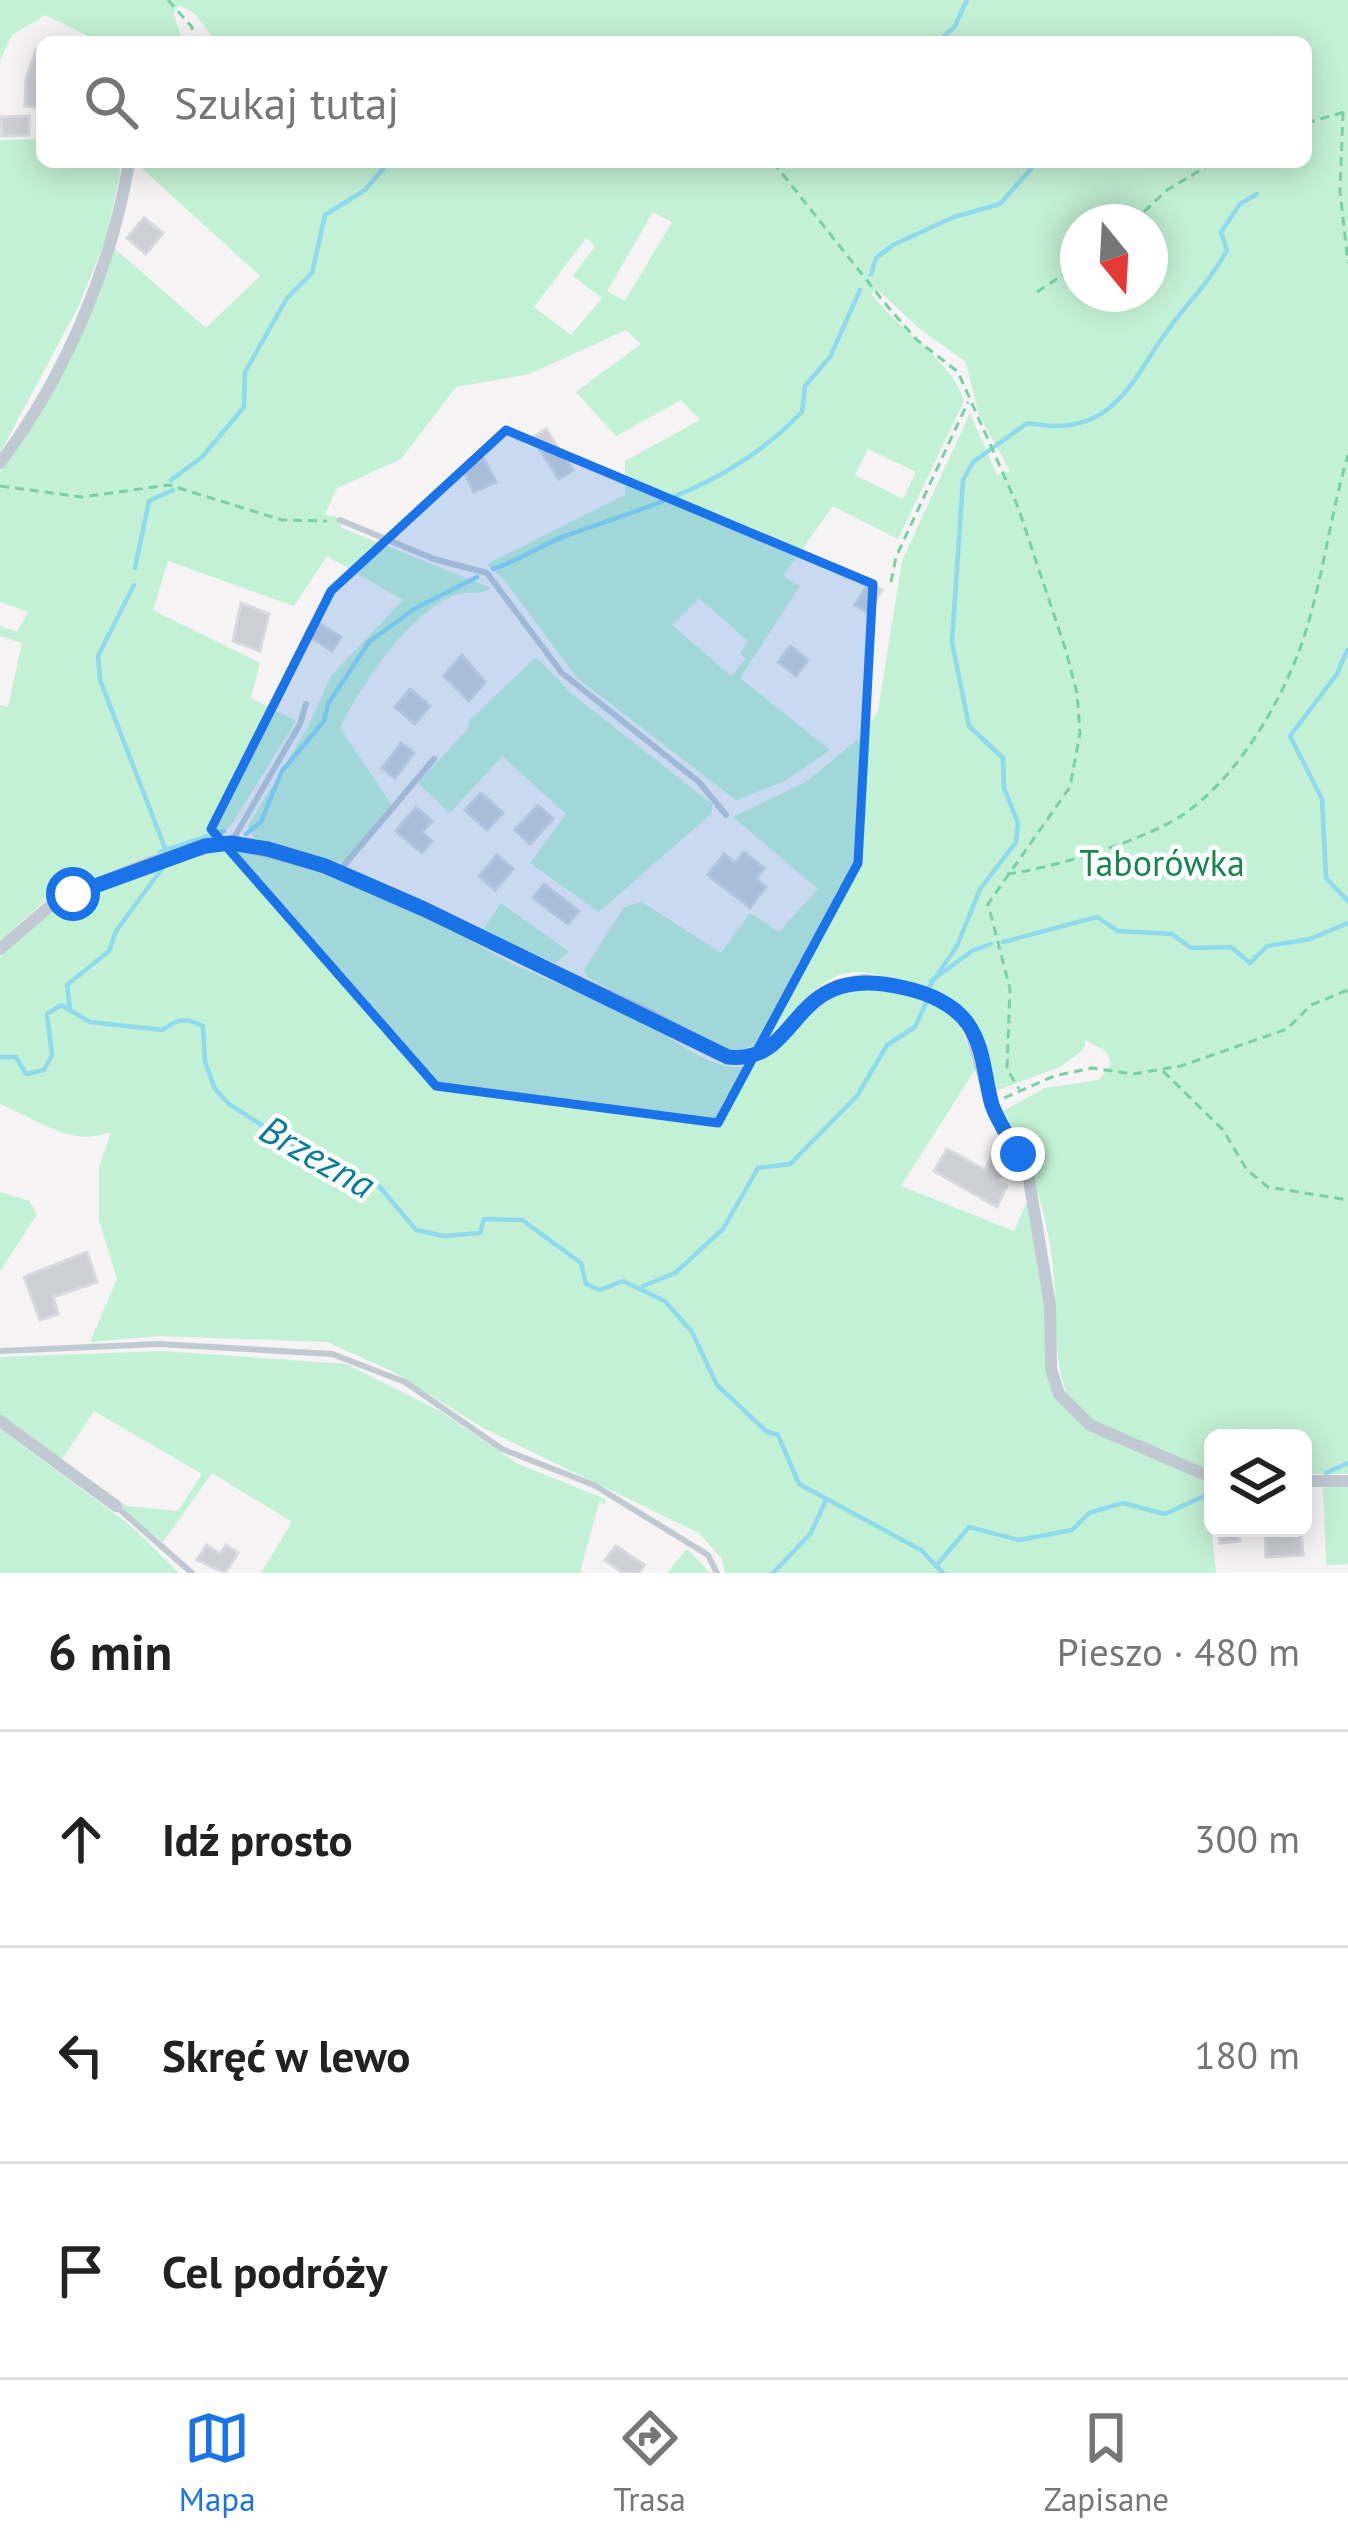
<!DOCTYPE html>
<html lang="pl">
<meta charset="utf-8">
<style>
:root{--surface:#fff;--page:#f2f2f2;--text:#222;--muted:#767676;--line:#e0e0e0;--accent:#1a73e8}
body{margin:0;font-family:"PT Sans",sans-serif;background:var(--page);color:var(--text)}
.controls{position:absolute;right:36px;bottom:36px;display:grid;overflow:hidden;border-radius:18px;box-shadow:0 6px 30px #0003}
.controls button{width:108px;height:108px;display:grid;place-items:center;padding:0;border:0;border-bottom:3px solid var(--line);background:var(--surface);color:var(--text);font:60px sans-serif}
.compass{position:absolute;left:1060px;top:204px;width:108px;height:108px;border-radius:50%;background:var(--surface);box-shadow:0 6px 30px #0003;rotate:162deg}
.stop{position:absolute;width:36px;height:36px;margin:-27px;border:9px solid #1a73e8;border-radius:50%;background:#fff}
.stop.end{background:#1a73e8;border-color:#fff;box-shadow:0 3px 12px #0008}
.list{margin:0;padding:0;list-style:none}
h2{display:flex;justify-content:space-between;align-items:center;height:156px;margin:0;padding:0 48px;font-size:51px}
h2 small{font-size:39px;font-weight:400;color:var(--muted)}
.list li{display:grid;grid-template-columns:78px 1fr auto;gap:36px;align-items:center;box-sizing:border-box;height:216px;padding:0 48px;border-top:3px solid var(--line)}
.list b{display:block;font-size:45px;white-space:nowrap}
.list em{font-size:39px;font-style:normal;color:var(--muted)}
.icon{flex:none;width:66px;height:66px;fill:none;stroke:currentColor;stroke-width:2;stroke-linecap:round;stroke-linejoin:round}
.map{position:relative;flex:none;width:1348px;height:1573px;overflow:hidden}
.search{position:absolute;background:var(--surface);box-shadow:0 6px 30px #0003;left:36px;right:36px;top:36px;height:132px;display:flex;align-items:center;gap:30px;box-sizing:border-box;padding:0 42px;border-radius:18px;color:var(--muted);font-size:45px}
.sheet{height:804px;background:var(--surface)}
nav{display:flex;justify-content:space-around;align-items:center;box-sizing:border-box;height:168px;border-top:3px solid var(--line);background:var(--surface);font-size:33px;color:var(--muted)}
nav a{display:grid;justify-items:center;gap:6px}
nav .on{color:var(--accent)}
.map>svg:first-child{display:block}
.green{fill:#c3f1d5;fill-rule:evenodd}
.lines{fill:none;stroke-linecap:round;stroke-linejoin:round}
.stream{stroke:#90daee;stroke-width:4.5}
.building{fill:#cdcfd5;stroke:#d7d9de;stroke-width:3}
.path{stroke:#7ad0a6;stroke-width:3;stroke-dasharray:9 6;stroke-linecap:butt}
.lane{stroke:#c1cad2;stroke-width:6}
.street{stroke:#c1cad2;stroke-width:12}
.route{stroke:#1a73e8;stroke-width:15}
.marked{fill:#1a73e8;fill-opacity:0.2;stroke:#1a73e8;stroke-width:9;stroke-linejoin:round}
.labels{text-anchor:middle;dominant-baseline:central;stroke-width:9;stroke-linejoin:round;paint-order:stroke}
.park-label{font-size:36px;fill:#17864f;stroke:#fff}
.water-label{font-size:39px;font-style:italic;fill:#0c7c9b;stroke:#fff}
</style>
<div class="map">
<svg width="1348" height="1573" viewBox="0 0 1348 1573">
<rect width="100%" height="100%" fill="#f5f3f3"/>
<g class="green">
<path d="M0,0H1348V1474H1303V1438H1213V1483L1207,1487L1216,1573H725L722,1559L699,1533L485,1429L392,1371L327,1342L161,1336L90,1342L117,1279L99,1220V1167L111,1132C70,1148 38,1119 0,1104V957C16,940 33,920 54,908C82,891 204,846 234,849C311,856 420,910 485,949C531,976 586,993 634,1016C662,1030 692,1057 722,1065C803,1088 805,916 958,1020L976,1068L901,1186L1014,1231L1029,1197L1045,1300L1046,1368L1062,1405L1068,1397C1052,1357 1058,1319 1054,1278C1049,1218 1032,1163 1003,1111L1045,1088L1099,1080L1111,1064L1106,1052L1086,1040L1083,1050L1060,1067L995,1091C980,1016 968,997 892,978C873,974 856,968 837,976C789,997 777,1061 717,1048L587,977L584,970L624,907L642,902L721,953L750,913L779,932L818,889L733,817L806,782L862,736L878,711L902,561L970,413L997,475L1010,471L978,413L966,362L920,329L878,290L871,293C897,330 951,358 964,401L898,539L833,506L783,576L800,586L740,678L830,750L785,781L736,800L577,678L506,582L487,564L625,495V461L700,420L681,400L616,436L576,392L641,344L626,330L529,374L456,387L401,459L337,488L325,514L337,517L342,528L491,588C480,596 468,590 455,595C409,613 361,685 340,728L391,804L346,864L254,840L248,826L308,727L331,676L403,600L327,556L294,606L168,561L153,610L260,663L251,698L296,721L230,827L52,894L0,941V705L8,707L22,643L0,636V626L17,632L28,612L0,602V472L70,354L98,298L114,248L206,328L260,276L135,162H1306V42H217L194,13L179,5L173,13L183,42H101L45,15L12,35L0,60ZM653,212L672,222L625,301L607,291ZM1078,222H1150V294H1078ZM586,238L595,246L573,276L602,298L571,335L534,307ZM868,449L916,472L903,499L855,475ZM699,598L748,641L740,653L746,659L731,676L672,625Z"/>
<path d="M42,139V162H119L120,173L106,239L78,307L0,453V140Z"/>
<path d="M536,657L572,694L712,804V813L599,912L530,863L566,814L502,756L450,813L418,783L467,730L469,721Z"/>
<path d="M501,903L569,952L555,963L482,931Z"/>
<path d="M0,1192L29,1201L37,1214L0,1271Z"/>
<path d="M163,1351L346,1364L438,1410L518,1464L605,1499L606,1505L599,1502L580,1573H261L292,1522L212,1473L163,1542L0,1416V1357ZM94,1411L202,1474L178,1511L127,1506L61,1461Z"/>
<path d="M0,1429L130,1525L179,1573H0Z"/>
<path d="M1323,1487H1348V1564L1326,1565Z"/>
<path d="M687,1549L710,1573H667Z"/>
</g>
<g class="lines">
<g class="stream">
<path d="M938,42L955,26L967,0"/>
<path d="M871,274L876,258L893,245L954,217L1000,204L1037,162"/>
<path d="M171,480L202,457L244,407L245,372L287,298L312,273L325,215L365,190L389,162"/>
<path d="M135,568L149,501L173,490"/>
<path d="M493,569C521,560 542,544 568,535C660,502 731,485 802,412L805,386L830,357L860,290"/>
<path d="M134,585L98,656L100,680L165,848"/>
<path d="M1347,650L1337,674L1290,736L1322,799L1326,878L1348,901"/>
<path d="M246,834L261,822L282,771L324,721L328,704L369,642L414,609L477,577"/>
<path d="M160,852L224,831"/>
<path d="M1003,942L1097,917L1118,931L1172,934L1191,948L1231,947L1250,963L1267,946L1310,939L1348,923"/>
<path d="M931,981L972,951L991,944"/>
<path d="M929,987L957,946L980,889L1016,842L1018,823L1004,788L1003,758L969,726L952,642L963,480L973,462L1026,424C1035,423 1044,426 1054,426C1120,427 1137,370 1170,327C1189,301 1212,279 1227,250L1221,232L1240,204L1257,194"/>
<path d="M70,1009L67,985L109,951L116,931L166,863"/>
<path d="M0,1057H16L26,1074L44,1070L52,1055L47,1014L61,1005L90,1022L163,1030C177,1018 188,1018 203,1026L205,1062L215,1089L229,1104L311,1157L379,1186L416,1230L444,1236L480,1233L484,1219L522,1220L581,1263L586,1284L600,1290L623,1281L665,1301L692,1332L717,1385L766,1431L778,1435L799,1484L921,1550L943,1573"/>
<path d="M643,1286L675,1273L723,1229L758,1168L790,1164L857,1096L887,1045L915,1027L926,1003"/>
<path d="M1326,1473L1348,1463"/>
<path d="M936,1566L969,1527L1019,1540L1072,1530L1089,1513L1123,1503L1165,1514L1213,1492"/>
<path d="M773,1573L811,1533L825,1502"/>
</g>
</g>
<g class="building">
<path d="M36,50H42V108L25,106L26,79Z"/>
<path d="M29,116V135L2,136L1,117Z"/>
<path d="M144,218L163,233L146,254L127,238Z"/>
<path d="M546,429L573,470L559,479L532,438Z"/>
<path d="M484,459L496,482L474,492L463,470Z"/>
<path d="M869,582L882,590L868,613L855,605Z"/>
<path d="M241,603L269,614L260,651L233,641Z"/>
<path d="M314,620L341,637L332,651L305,634Z"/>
<path d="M790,646L808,660L796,676L778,662Z"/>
<path d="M462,655L485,682L469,701L444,676Z"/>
<path d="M410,689L430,706L415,724L395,707Z"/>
<path d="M401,743L414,753L395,778L382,768Z"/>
<path d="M481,793L503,813L487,830L465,810Z"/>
<path d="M538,805L553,819L530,844L515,830Z"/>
<path d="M416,807L432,821L422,832L432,841L422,853L396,831Z"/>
<path d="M744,852L764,868L756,879L766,887L750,908L708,875L724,854L735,863Z"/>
<path d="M497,855L513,869L495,890L479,876Z"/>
<path d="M544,884L579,911L568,924L533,898Z"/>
<path d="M997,1147L1008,1162L998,1181L1007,1186L997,1207L934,1171L947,1149L985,1170Z"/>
<path d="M87,1252L97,1282L53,1297L58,1314L40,1320L24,1277Z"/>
<path d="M1218,1528H1238L1240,1541L1220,1543Z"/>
<path d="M1265,1528H1301L1303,1555L1266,1557Z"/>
<path d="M207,1545L220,1554L226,1545L238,1553L225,1573L197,1560Z"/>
<path d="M616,1546L644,1565L639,1573H623L605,1560Z"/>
</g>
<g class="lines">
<g class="path">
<path d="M168,0L192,27L193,42"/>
<path d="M1343,112L1340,191L1348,263"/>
<path d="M1306,123L1348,111"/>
<path d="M773,162L888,307L917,340L958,372L1018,507L1066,651L1077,693L1080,733L1070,787L988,904L1010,989L1007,1069L1019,1089"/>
<path d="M1133,222L1167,190L1214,162"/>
<path d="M1037,292L1078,265"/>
<path d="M0,486L82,497L169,485L282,520L327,521"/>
<path d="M891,582L896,557L968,402"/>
<path d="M1007,874C1053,868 1142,841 1181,816C1242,776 1292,685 1310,617C1325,563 1332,509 1348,455"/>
<path d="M1163,1071L1223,1130L1247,1170L1268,1187L1348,1200"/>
<path d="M1004,1098L1054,1076L1092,1068L1133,1074L1181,1066L1287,1029L1311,1005L1348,990"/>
</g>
<g class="lane">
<path d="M340,520L434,559L487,573L562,673L699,782L726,815"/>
<path d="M231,843L300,724L306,704"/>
<path d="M340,870L434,759"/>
<path d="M0,1351L159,1344L332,1354L405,1382L502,1449L594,1485L708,1555L717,1573"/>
<path d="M118,1508L192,1573"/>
</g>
<g class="street">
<path d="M0,463C64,378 112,267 129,162"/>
<path d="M0,949L58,899L156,860L231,843L325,866L646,1013L728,1057L753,1056L777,1041L815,998L838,985L864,980L919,991L956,1010L969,1026L992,1106L1029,1180L1050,1305L1051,1369L1059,1394L1090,1425L1213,1478"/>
<path d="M0,1421L116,1506"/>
<path d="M1303,1481H1348"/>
</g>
</g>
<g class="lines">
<path class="route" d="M73,894L205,846L231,843L268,849L325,866L424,909L728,1057C805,1065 785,959 905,988C928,993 954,1004 968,1024C985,1049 984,1077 992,1105C998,1122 1010,1139 1018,1154"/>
</g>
<path class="marked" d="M506,430L873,584L858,863L718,1123L436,1086L211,829L331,591Z"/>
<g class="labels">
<g class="park-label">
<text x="1162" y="862">Taborówka</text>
</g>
<g class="water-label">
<text transform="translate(318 1156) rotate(30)">Brzezna</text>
</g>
</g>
</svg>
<div class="controls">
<button><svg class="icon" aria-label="layers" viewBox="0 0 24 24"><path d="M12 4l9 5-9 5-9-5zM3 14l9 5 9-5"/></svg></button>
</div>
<svg class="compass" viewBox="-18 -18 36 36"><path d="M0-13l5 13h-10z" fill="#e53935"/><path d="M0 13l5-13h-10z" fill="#767676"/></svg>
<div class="stop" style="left:73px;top:894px"></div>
<div class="stop end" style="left:1018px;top:1154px"></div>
<div class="search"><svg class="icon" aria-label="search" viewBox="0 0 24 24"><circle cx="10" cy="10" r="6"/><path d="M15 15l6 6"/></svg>Szukaj tutaj</div>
</div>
<section class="sheet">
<h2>6 min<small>Pieszo · 480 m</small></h2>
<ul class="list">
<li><svg class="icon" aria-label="ahead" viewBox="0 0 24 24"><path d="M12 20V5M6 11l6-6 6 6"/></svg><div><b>Idź prosto</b></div><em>300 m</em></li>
<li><svg class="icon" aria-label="left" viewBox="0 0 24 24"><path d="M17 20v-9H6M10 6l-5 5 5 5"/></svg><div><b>Skręć w lewo</b></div><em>180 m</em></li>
<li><svg class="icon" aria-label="arrive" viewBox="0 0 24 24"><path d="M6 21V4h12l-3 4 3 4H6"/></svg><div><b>Cel podróży</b></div></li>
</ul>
</section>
<nav>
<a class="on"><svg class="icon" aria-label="map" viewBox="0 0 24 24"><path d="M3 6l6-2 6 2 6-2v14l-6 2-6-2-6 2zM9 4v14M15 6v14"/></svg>Mapa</a>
<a><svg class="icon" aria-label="directions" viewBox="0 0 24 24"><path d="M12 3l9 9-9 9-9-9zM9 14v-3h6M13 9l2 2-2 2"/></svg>Trasa</a>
<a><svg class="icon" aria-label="saved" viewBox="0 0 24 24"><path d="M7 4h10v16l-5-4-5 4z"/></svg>Zapisane</a>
</nav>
